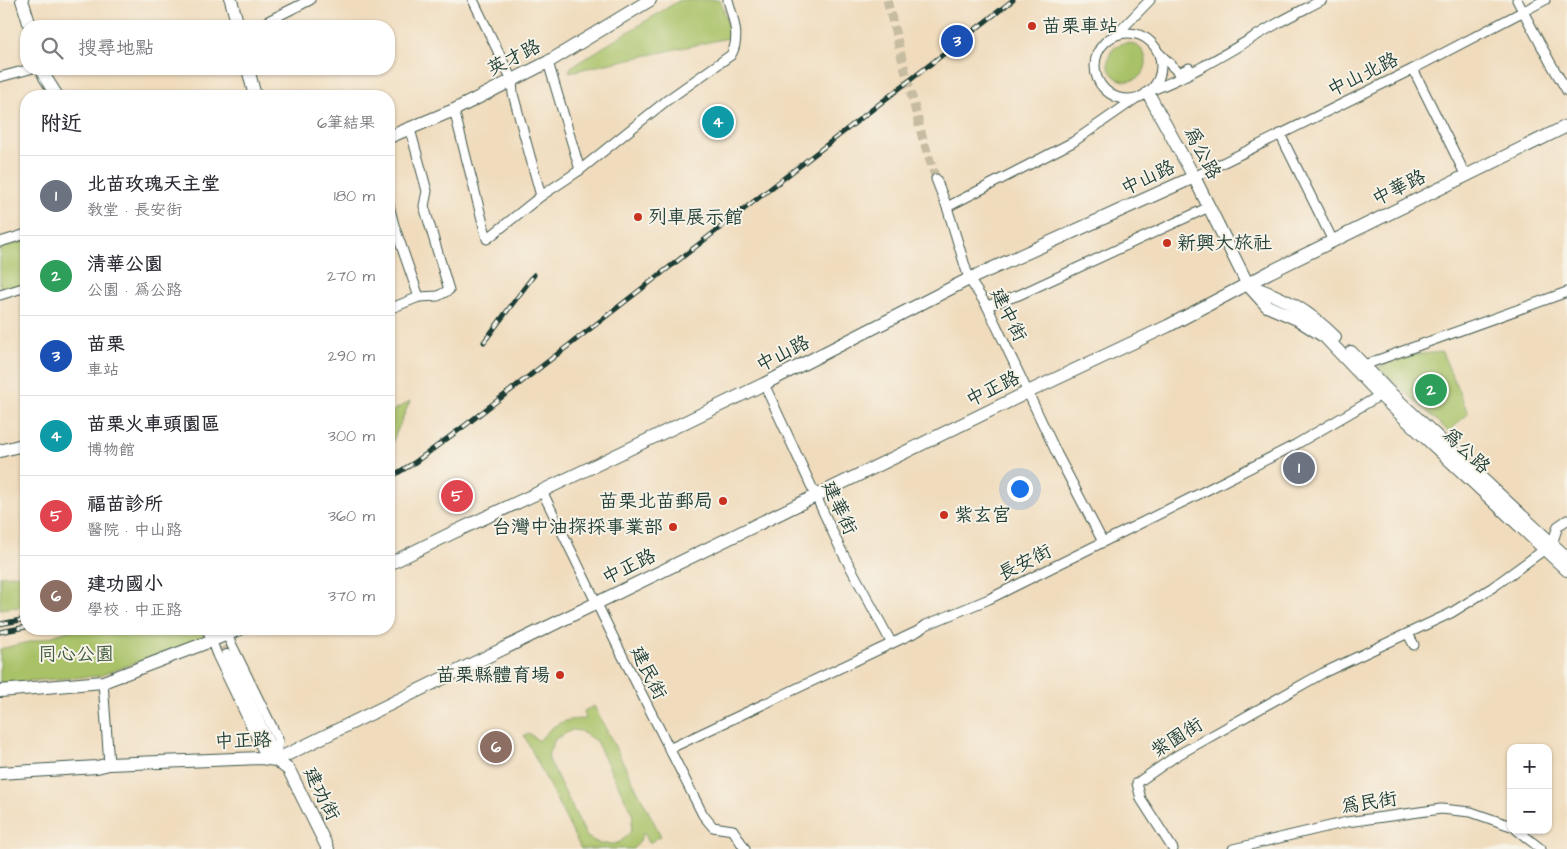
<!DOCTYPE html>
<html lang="zh-TW">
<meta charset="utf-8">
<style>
:root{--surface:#fff;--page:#f7f7f7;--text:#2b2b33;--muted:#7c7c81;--line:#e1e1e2;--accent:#c8321e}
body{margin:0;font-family:"Architects Daughter","LXGW WenKai TC",sans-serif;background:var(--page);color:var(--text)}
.controls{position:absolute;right:15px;bottom:15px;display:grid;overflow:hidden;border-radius:10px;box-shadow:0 1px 4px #0004}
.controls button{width:45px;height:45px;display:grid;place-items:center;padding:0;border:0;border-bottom:1px solid var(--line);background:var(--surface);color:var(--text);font:25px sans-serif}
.you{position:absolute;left:1019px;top:488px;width:18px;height:18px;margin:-12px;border:4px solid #fff;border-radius:50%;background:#1a73e8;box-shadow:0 0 0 8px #1a73e833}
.badge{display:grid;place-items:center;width:32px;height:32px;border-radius:50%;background:var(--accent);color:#fff;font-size:16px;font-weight:700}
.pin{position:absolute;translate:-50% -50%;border:2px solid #fff;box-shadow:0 1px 5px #0006}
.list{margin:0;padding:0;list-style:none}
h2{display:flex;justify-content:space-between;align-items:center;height:65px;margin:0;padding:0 20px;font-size:21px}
h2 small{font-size:16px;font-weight:400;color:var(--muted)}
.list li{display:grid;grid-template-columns:32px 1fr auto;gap:15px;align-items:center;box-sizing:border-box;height:80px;padding:0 20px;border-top:1px solid var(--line)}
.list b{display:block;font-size:19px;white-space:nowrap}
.list p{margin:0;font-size:16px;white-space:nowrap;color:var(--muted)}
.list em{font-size:16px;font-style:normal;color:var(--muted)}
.icon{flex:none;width:28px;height:28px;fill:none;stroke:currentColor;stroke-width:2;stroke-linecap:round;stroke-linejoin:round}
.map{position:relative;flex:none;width:1567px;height:849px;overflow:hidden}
.search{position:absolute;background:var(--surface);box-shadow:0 1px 4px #0004;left:20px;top:20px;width:375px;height:55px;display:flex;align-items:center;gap:12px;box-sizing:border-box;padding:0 18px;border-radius:20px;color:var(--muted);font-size:19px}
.panel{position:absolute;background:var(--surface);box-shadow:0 1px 4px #0004;left:20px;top:90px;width:375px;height:545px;border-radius:20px}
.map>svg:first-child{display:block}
.green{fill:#a9c268;stroke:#64804e;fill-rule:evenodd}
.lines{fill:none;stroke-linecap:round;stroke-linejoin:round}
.street-tunnel{stroke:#c6bca2;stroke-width:9;stroke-dasharray:9 4.5;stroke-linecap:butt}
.secondary-tunnel{stroke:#c6bca2;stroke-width:12;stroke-dasharray:12 6;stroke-linecap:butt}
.street-casing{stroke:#3e5549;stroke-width:11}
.secondary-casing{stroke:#3e5549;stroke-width:14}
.street{stroke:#fff;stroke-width:9}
.secondary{stroke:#fff;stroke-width:12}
.rail-casing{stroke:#1f3d34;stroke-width:5}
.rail{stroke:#f7f3e8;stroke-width:3;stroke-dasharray:9;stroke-linecap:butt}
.poi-dot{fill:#c8321e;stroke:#f7f3e8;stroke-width:2}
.labels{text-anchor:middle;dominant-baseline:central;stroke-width:4;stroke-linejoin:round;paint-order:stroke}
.poi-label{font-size:19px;fill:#1f3d34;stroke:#f7f3e8;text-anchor:start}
.street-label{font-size:19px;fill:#1f3d34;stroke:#f7f3e8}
.park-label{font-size:19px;fill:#425e41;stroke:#f7f3e8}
</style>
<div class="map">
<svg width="1567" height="849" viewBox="0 0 1567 849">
<rect width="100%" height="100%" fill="#f7f3e8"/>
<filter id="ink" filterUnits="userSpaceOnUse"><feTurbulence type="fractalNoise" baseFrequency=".02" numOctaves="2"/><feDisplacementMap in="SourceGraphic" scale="10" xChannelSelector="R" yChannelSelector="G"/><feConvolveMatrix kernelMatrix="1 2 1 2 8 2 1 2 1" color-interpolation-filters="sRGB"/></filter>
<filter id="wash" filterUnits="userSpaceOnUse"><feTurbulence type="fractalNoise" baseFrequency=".0096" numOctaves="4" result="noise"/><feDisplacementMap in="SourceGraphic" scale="20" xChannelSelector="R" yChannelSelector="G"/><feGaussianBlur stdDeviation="1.12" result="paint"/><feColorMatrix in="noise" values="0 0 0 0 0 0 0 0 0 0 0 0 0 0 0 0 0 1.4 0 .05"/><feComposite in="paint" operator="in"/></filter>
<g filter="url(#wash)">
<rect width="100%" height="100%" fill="#f0dcbd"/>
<g class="green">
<path d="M680,0H720L731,32L728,38L569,72L571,67Z"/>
<circle cx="1127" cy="62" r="19"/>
<path d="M26,240V284L0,291V248Z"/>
<path d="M1442,352L1468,413L1449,432L1378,367L1410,355Z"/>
<path d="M410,401L389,450V451V413Z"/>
<path d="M26,574V606L0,609V576Z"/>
<path d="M74,629H202L204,638L99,676L0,683V649L46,638Z"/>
<path d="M594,706L661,836L649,843L644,832L639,842L633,849H581L524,735L530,734L539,741C554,723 563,719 586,719L584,711ZM572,730L580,731L596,741L633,815L631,831L626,837L620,842L614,844H600L587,837L550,762L548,755L555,739Z"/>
</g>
</g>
<g filter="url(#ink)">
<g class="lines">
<path class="street-tunnel" d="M887,0L922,136L936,179"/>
<path class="secondary-tunnel" d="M216,630L227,656"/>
<g class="street-casing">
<g id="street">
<path d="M473,0L512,80L513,94L541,196"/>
<path d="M1517,0L1550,62L1567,91"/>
<path d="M253,26L262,24L310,0"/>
<circle cx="1128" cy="66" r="33"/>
<path d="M1116,35L1150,0"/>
<path d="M1160,54L1179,73L1189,68"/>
<path d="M548,62L580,170"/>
<path d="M1413,69L1466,176"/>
<path d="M0,77L30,69"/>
<path d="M1152,90C1197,73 1236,47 1278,23C1292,15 1307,8 1322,0"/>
<path d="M454,110L487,239L541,196L580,170L666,101L731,55C741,38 733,18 728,0"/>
<path d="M1280,134L1333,241"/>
<path d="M1194,177L1413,69L1545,0"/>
<path d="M936,179L947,207L969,279L987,306L1057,454L1103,542"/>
<path d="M389,205L394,225L419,297"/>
<path d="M947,207L1073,142L1135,99"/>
<path d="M0,242L26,234"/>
<path d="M0,295L26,287"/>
<path d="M987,306L1019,295L1209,207"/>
<path d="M389,309L419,297L438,296L449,290L424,206L427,191L410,129"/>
<path d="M1360,369L1364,365L1567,292"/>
<path d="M764,384L840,548L891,642"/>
<path d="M542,491L618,647L703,815L713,827L733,830L745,849"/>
<path d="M207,629L217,655L262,749L274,759"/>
<path d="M224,629L278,739L276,760"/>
<path d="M1408,634L1414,645"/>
<path d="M103,682L109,764"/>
<path d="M669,749L918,631L926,625L989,599L1201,493L1295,445L1384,393"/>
<path d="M1517,830L1541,849"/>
<path d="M1173,849L1141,799L1137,783L1176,756L1323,673L1451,613L1493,587L1552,544L1558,526L1567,520"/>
<path d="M1233,849L1347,822L1441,809L1471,812L1511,826"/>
</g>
</g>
<g class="secondary-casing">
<g id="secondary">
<path d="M22,0L30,26"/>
<path d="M231,0L238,26"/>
<path d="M42,69L45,77L57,96"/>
<path d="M248,69L255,96"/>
<path d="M1148,93L1194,177L1248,285L1267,306L1297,319L1325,337L1381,396L1567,570"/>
<path d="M389,137L454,110L548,62L650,0"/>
<path d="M1250,286C1287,299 1307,310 1335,337"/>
<path d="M1351,352L1387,390L1567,558"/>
<path d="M0,451L26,444"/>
<path d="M389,564L450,534L542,491L764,384L969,279L1194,177"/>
<path d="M227,656L276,760"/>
<path d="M0,691L103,682L203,644L240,629"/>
<path d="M276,760L289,770L328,849"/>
<path d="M0,773L97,767L109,764L261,758L276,760L1028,392L1168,326L1270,272L1567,126"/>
</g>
</g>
<use href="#street" class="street"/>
<use href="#secondary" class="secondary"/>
<g class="rail-casing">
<g id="rail">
<path d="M484,342L534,275"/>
<path d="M389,478L414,463L467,424L568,346L1013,0"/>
<path d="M0,624L26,619"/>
<path d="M0,632L26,627"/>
</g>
</g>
<use href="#rail" class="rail"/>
</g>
</g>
<g class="poi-dot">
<circle cx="1032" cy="26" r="5"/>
<circle cx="638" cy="217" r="5"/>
<circle cx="1167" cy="243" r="5"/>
<circle cx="723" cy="501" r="5"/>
<circle cx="944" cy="515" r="5"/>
<circle cx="673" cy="527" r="5"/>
<circle cx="560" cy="675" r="5"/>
</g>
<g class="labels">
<g class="poi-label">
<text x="1042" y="26">苗栗車站</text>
<text x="648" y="217">列車展示館</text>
<text x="1177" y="243">新興大旅社</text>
<text x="713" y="501" text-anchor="end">苗栗北苗郵局</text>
<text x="954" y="515">紫玄宮</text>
<text x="663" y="527" text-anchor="end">台灣中油探採事業部</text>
<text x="550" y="675" text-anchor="end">苗栗縣體育場</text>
</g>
<g class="street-label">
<text transform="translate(514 58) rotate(-27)">英才路</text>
<text transform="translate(1363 75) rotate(-26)">中山北路</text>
<text transform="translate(1202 153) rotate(62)">為公路</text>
<text transform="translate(1148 178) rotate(-25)">中山路</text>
<text transform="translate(1399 188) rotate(-26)">中華路</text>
<text transform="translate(1008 315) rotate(63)">建中街</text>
<text transform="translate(783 354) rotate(-27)">中山路</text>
<text transform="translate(993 389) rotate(-26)">中正路</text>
<text transform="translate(1466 451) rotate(43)">為公路</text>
<text transform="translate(839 508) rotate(65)">建華街</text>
<text transform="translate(1025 563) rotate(-27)">長安街</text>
<text transform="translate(629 567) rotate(-26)">中正路</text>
<text transform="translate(648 673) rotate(63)">建民街</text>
<text transform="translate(1177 738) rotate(-32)">紫園街</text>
<text transform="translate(243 741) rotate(-2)">中正路</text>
<text transform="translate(321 794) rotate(63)">建功街</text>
<text transform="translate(1369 803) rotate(-9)">為民街</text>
</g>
<g class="park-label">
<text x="76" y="654">同心公園</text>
</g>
</g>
</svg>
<div class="controls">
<button>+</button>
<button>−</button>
</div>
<div class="you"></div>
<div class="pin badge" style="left:1299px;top:468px;background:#6b7280">1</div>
<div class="pin badge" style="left:1431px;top:390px;background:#2e9e5b">2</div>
<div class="pin badge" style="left:957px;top:41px;background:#1a4fb4">3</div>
<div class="pin badge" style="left:718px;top:122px;background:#0f9aa8">4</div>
<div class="pin badge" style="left:457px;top:496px;background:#e0444e">5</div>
<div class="pin badge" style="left:496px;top:747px;background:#8d6e63">6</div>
<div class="search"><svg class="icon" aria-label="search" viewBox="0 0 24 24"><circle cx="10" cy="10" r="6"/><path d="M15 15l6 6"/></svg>搜尋地點</div>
<section class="panel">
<h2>附近<small>6筆結果</small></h2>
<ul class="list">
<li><span class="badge" style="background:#6b7280">1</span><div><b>北苗玫瑰天主堂</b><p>教堂 · 長安街</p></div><em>180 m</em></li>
<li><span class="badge" style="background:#2e9e5b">2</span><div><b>清華公園</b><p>公園 · 為公路</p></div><em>270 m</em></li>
<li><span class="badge" style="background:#1a4fb4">3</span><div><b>苗栗</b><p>車站</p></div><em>290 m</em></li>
<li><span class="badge" style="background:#0f9aa8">4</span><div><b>苗栗火車頭園區</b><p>博物館</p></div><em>300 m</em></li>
<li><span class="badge" style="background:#e0444e">5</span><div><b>福苗診所</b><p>醫院 · 中山路</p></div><em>360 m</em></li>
<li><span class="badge" style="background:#8d6e63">6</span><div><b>建功國小</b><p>學校 · 中正路</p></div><em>370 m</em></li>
</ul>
</section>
</div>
